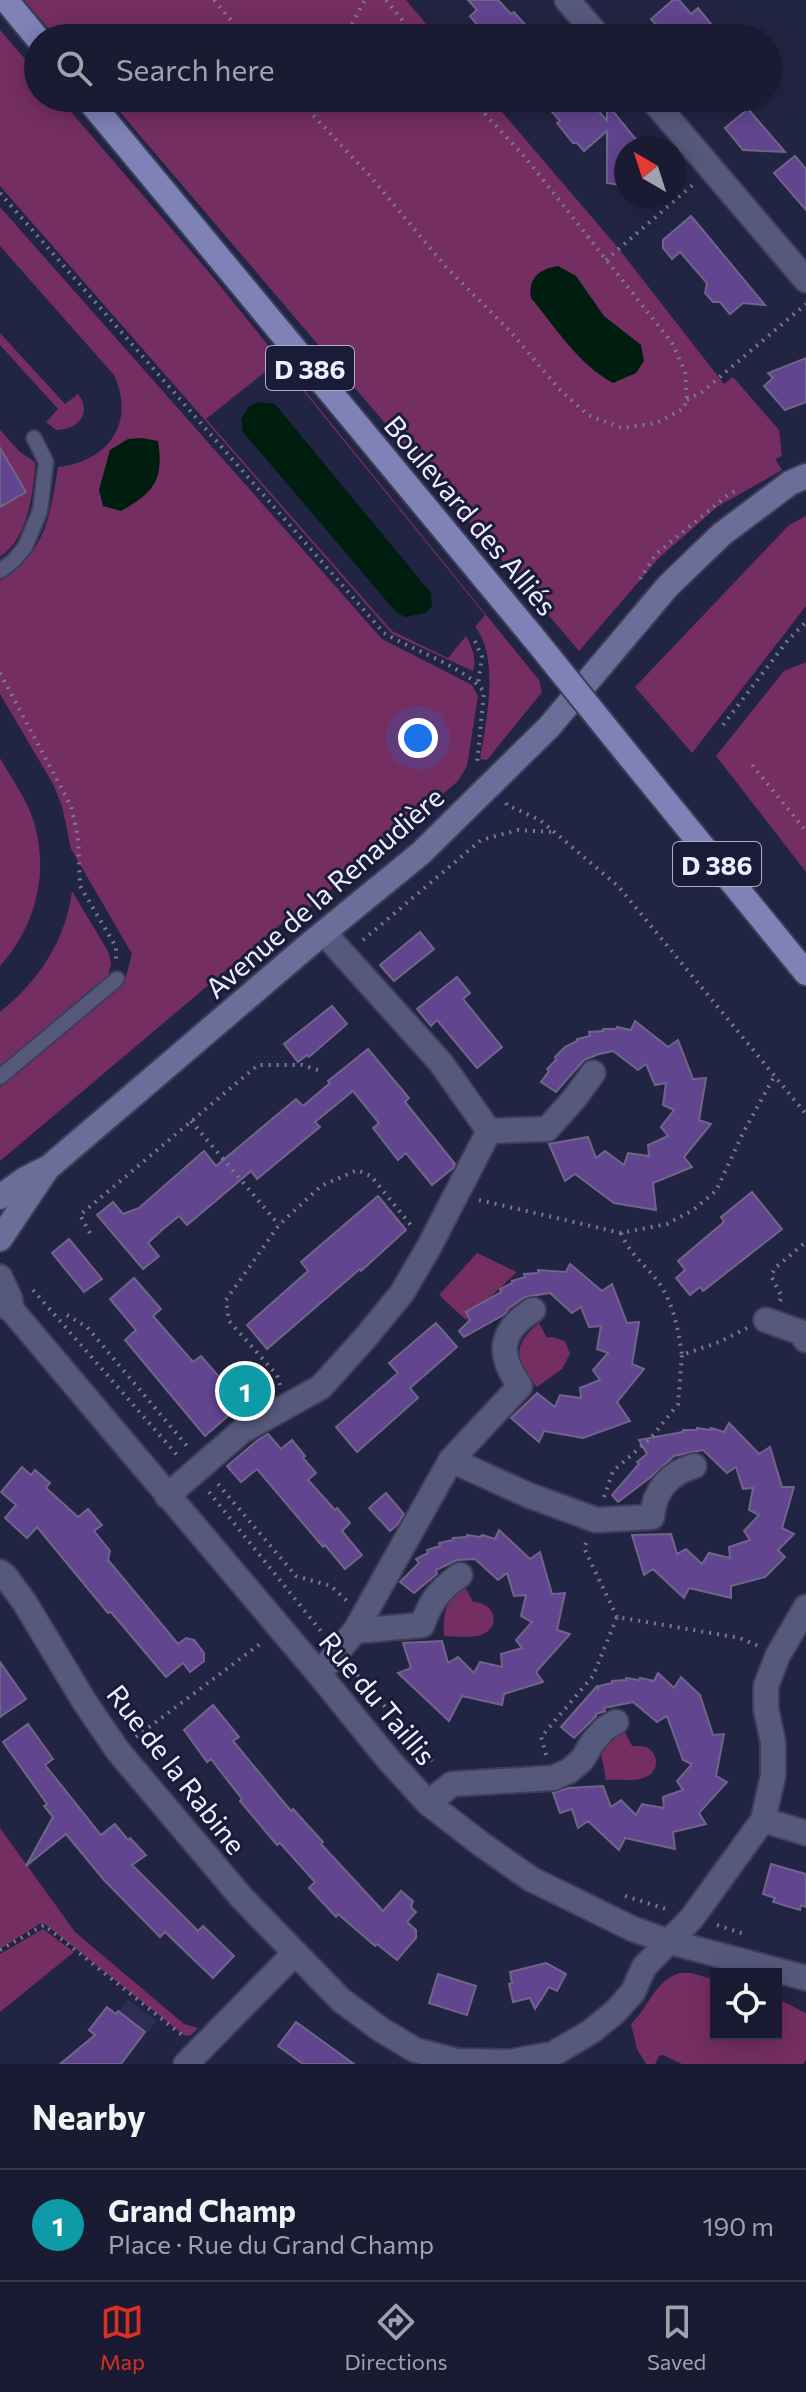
<!DOCTYPE html>
<meta charset="utf-8">
<style>
:root{--surface:#1a1b32;--page:#23243a;--text:#f1f3f6;--muted:#9fa1ac;--line:#38394d;--accent:#d93025}
body{margin:0;font-family:Commissioner,sans-serif;background:var(--page);color:var(--text)}
.controls{position:absolute;right:24px;bottom:24px;display:grid;overflow:hidden;border-radius:0px;box-shadow:0 4px 20px #0003}
.controls button{width:72px;height:72px;display:grid;place-items:center;padding:0;border:0;border-bottom:2px solid var(--line);background:var(--surface);color:var(--text);font:40px sans-serif}
.compass{position:absolute;left:614px;top:136px;width:72px;height:72px;border-radius:50%;background:var(--surface);box-shadow:0 4px 20px #0003;rotate:321deg}
.you{position:absolute;left:418px;top:738px;width:28px;height:28px;margin:-20px;border:6px solid #fff;border-radius:50%;background:#1a73e8;box-shadow:0 0 0 12px #1a73e833}
.badge{display:grid;place-items:center;width:52px;height:52px;border-radius:50%;background:var(--accent);color:#fff;font-size:26px;font-weight:700}
.pin{position:absolute;translate:-50% -50%;border:4px solid #fff;box-shadow:0 2px 8px #0006}
.list{margin:0;padding:0;list-style:none}
h2{display:flex;justify-content:space-between;align-items:center;height:104px;margin:0;padding:0 32px;font-size:34px}
h2 small{font-size:26px;font-weight:400;color:var(--muted)}
.list li{display:grid;grid-template-columns:52px 1fr auto;gap:24px;align-items:center;box-sizing:border-box;height:112px;padding:0 32px;border-top:2px solid var(--line)}
.list b{display:block;font-size:30px;white-space:nowrap}
.list p{margin:0;font-size:26px;white-space:nowrap;color:var(--muted)}
.list em{font-size:26px;font-style:normal;color:var(--muted)}
.icon{flex:none;width:44px;height:44px;fill:none;stroke:currentColor;stroke-width:2;stroke-linecap:round;stroke-linejoin:round}
.map{position:relative;flex:none;width:806px;height:2064px;overflow:hidden}
.search{position:absolute;background:var(--surface);box-shadow:0 4px 20px #0003;left:24px;right:24px;top:24px;height:88px;display:flex;align-items:center;gap:20px;box-sizing:border-box;padding:0 28px;border-radius:44px;color:var(--muted);font-size:30px}
.sheet{height:216px;background:var(--surface)}
nav{display:flex;justify-content:space-around;align-items:center;box-sizing:border-box;height:112px;border-top:2px solid var(--line);background:var(--surface);font-size:22px;color:var(--muted)}
nav a{display:grid;justify-items:center;gap:4px}
nav .on{color:var(--accent)}
.map>svg:first-child{display:block}
.built{fill:#2b2d52}
.green{fill:#742e61}
.water{fill:#001e10}
.building{fill:#61458f;stroke:#706588;stroke-width:2}
.lines{fill:none;stroke-linecap:round;stroke-linejoin:round}
.lane-casing{stroke:#3d3e57;stroke-width:18}
.street-casing{stroke:#3d3e57;stroke-width:28}
.secondary-casing{stroke:#3d3e57;stroke-width:28}
.primary-casing{stroke:#3d3e57;stroke-width:28}
.path{stroke:#777992;stroke-width:4;stroke-dasharray:2 6;stroke-linecap:butt}
.lane{stroke:#56597c;stroke-width:14}
.street{stroke:#56597c;stroke-width:24}
.secondary{stroke:#6a6e99;stroke-width:24}
.primary{stroke:#7e82b7;stroke-width:24}
.primary-bridge-casing{stroke:#3d3e57;stroke-width:28;stroke-linecap:butt}
.primary-bridge{stroke:#7e82b7;stroke-width:24}
.labels{text-anchor:middle;dominant-baseline:central;stroke-width:6;stroke-linejoin:round;paint-order:stroke}
.shield{fill:#191b38;stroke:#adafc3;stroke-width:2}
.shield-label{font-size:26px;font-weight:bold;fill:#eceeff}
.street-label{font-size:28px;fill:#eceeff;stroke:#191b38}
</style>
<div class="map">
<svg width="806" height="2064" viewBox="0 0 806 2064">
<rect width="100%" height="100%" fill="#222443"/>
<path class="built" d="M128,1999L157,2021L147,2033L119,2011Z"/>
<g class="green">
<path d="M24,0H406L438,38H57Z"/>
<path d="M0,30L38,74V98H59L208,271L539,680L542,692L487,760L480,759C486,723 500,656 475,627L485,615L279,361L206,419L392,631L448,658L466,636C472,647 477,659 473,671L392,634L0,186Z"/>
<path d="M108,98H490L619,249L724,384L733,377L779,430L782,456L775,459L782,470L717,507L659,558L579,651Z"/>
<path d="M0,207L382,639L472,685L478,696L467,766L458,781L287,927L282,923L0,1161V1087L120,986L126,976L132,954L71,849L62,806L53,784L0,694V581C46,553 50,516 58,467C108,462 136,423 114,375L0,246Z"/>
<path d="M0,333L65,404L78,394C93,413 78,430 56,430L46,422L58,409L0,345Z"/>
<path d="M0,430L20,452L35,462V469C32,499 27,539 0,557V507L26,492L6,457L0,460Z"/>
<path d="M806,516V606L692,753L635,687L789,525Z"/>
<path d="M806,662V872L716,756L784,671Z"/>
<path d="M0,758C11,778 26,798 33,819C50,871 36,926 0,966Z"/>
<path d="M72,891L109,953L111,964L108,976L0,1067V1012C38,982 66,940 72,891Z"/>
<path d="M477,1253L517,1272L466,1320L439,1295Z"/>
<path d="M539,1323L547,1338L552,1337L565,1341L570,1354L562,1369L537,1387C515,1363 511,1345 539,1323Z"/>
<path d="M465,1587L473,1602C493,1602 503,1625 483,1634C472,1639 456,1636 444,1636C443,1613 445,1599 465,1587Z"/>
<path d="M624,1730L632,1746C636,1746 642,1746 646,1747C656,1751 660,1766 651,1774C640,1783 619,1779 606,1780L600,1748Z"/>
<path d="M0,1828L75,1932L184,2024L198,2028L191,2035L185,2036L46,1925L41,1923L0,1949Z"/>
<path d="M43,1929L74,1952L0,2012V1954Z"/>
<path d="M680,1973H691L716,1980V2034H776V1998L806,2013V2060L803,2064H682L663,2055L659,2056L655,2064H646L637,2049L631,2024C648,2008 656,1979 680,1973Z"/>
</g>
<g class="water">
<path d="M558,266L576,276L604,316L641,345L644,361L636,373L613,383C578,364 556,328 531,298C528,278 539,269 558,266Z"/>
<path d="M258,402L275,404L431,593L432,606L426,613L405,617L396,612L243,432L241,419L249,406Z"/>
<path d="M142,438L158,441C164,480 154,492 121,511L103,506L99,490L110,450L128,439Z"/>
</g>
<g class="building">
<path d="M468,0H498L511,14L514,12L537,38H479L480,28L470,16L477,10Z"/>
<path d="M673,0H679L691,14L698,8L711,24L696,38H667L651,19Z"/>
<path d="M540,98H588L607,121V104L643,148H626V186L607,183V131L584,151L577,143H573L557,123L560,121Z"/>
<path d="M748,109L785,152L743,150L725,128Z"/>
<path d="M795,156L806,169V210L774,173Z"/>
<path d="M691,216L706,234L765,305L743,303L730,314L720,302H713L705,293L707,283L680,252L672,259L663,248V240Z"/>
<path d="M806,358V402L785,410L764,386L773,378L768,373Z"/>
<path d="M0,448L26,492L0,507Z"/>
<path d="M420,932L434,949L394,981L380,965Z"/>
<path d="M457,977L470,993L463,999L502,1047L477,1068L437,1020L431,1026L417,1009Z"/>
<path d="M332,1006L347,1024L309,1057L307,1055L298,1062L284,1044Z"/>
<path d="M635,1021L668,1047L678,1040L693,1079L706,1078L699,1120L711,1124L684,1157L692,1167L653,1183L656,1210L614,1203L575,1174L565,1181L549,1144L588,1137L596,1158L605,1151L624,1165L628,1153L649,1156L648,1145L668,1136L661,1127L674,1110L663,1105L666,1083L655,1085L646,1064L638,1070L613,1051L599,1054L584,1060L556,1092L541,1082L549,1071L547,1069L556,1060L555,1057L565,1047L577,1041V1039L590,1036L589,1032L603,1031V1029H616L617,1027L631,1030Z"/>
<path d="M368,1049L409,1098L405,1102L455,1164L453,1168L432,1185L406,1153L398,1160L373,1128L379,1123L353,1091L315,1122L320,1127L257,1179L251,1171L187,1225L179,1216L163,1229L148,1243L159,1256L143,1269L97,1215L113,1202L123,1214L139,1208L204,1151L216,1166L296,1099L303,1106L330,1083L328,1081Z"/>
<path d="M752,1192L782,1229L703,1291L700,1287L690,1295L676,1278L685,1270L678,1261L724,1222L721,1217Z"/>
<path d="M378,1196L406,1230L361,1271L360,1269L267,1349L247,1325L308,1271L301,1262Z"/>
<path d="M69,1239L102,1279L84,1292L52,1253Z"/>
<path d="M570,1264L602,1291L612,1284L627,1323L639,1322L632,1364L644,1369L617,1402L630,1421L583,1438L544,1431L539,1442L511,1418L537,1393L555,1407L560,1395L581,1398L580,1388L600,1380L593,1370L608,1353L597,1349L601,1326L589,1327L581,1307L572,1313L550,1293L525,1297L509,1308L505,1314L464,1337L459,1331L470,1320L466,1312L501,1292L500,1289L512,1283V1281L525,1277L524,1274L538,1273V1270L566,1272Z"/>
<path d="M134,1278L161,1309L153,1316L193,1362L201,1356L228,1387L231,1385L245,1401L205,1436L125,1340L136,1330L110,1299Z"/>
<path d="M436,1323L457,1347L410,1388L418,1398L357,1452L336,1427L398,1373L389,1363Z"/>
<path d="M729,1423L759,1454L770,1447L782,1487H794L782,1528L794,1534L778,1550L785,1557L765,1577L731,1586V1598L689,1588L684,1598L653,1569L644,1575L632,1535L671,1534L677,1554L686,1549L702,1564L709,1553L730,1558L729,1547L750,1540L744,1531L759,1515L749,1510L753,1488L743,1489L736,1467L727,1473L703,1450L674,1456L651,1477L618,1502L612,1495L639,1464L637,1462L647,1454L639,1440L683,1432V1430H697V1428L710,1430L711,1428L724,1432Z"/>
<path d="M268,1434L281,1449L292,1440L305,1456L303,1458L316,1473L308,1480L335,1510L337,1508L350,1523L342,1531L362,1555L345,1569L325,1545L323,1547L257,1469L241,1482L227,1466L258,1440Z"/>
<path d="M22,1467L31,1475L35,1470L50,1483L46,1488L78,1517L88,1509L102,1525L94,1531L110,1551L108,1560L178,1644L186,1638L194,1640L204,1653V1661L190,1672L183,1663L166,1677L111,1612L108,1613L37,1527L27,1538L5,1518L16,1505L1,1492Z"/>
<path d="M386,1493L404,1514L397,1525L390,1531L369,1508Z"/>
<path d="M499,1530L530,1559L540,1552L552,1594L565,1593L557,1630L570,1634L536,1672L543,1682L504,1694L502,1705L462,1696L449,1721L398,1673L411,1668L403,1643L442,1641L448,1663L458,1657L474,1673L480,1662L502,1667L501,1654L522,1648L516,1640L532,1622L521,1616L526,1595L514,1596L507,1573L498,1580L475,1559L457,1560L436,1570L437,1574L414,1593L400,1582L419,1563L416,1559L428,1553L427,1550L440,1546L439,1543L453,1540V1538L467,1537V1535L480,1537L482,1535L495,1539Z"/>
<path d="M0,1662L26,1699L0,1717Z"/>
<path d="M658,1673L674,1688L681,1677L700,1695L713,1735L724,1734L716,1776L727,1782L699,1813L706,1824L673,1832L675,1849L625,1838L619,1850L588,1821L578,1828L572,1809L560,1813L553,1793L568,1788L603,1786L611,1807L621,1800L636,1815L642,1804L664,1808L663,1797L683,1790L677,1781L692,1764L683,1760L667,1716L657,1722L633,1702L604,1708L605,1711L596,1714V1716L574,1738L561,1727L597,1686L598,1689L599,1686L612,1683V1681L626,1680V1678L639,1680L640,1678L654,1681Z"/>
<path d="M213,1705L239,1737L233,1741L291,1811L293,1809L323,1842L321,1844L383,1911L401,1891L413,1901L411,1907L416,1912L407,1922L416,1930V1938L397,1960L377,1944L375,1946L338,1914L336,1917L309,1888L315,1882L280,1843L277,1845L240,1801L242,1799L211,1759L207,1762L184,1730Z"/>
<path d="M28,1724L53,1759L45,1765L101,1835L115,1824L128,1840L130,1838L146,1855L132,1865L198,1931L203,1926L234,1956L213,1978L165,1932L160,1937L104,1880L66,1834L26,1866L53,1817L44,1806L47,1804L3,1742Z"/>
<path d="M771,1864L806,1874V1907L801,1905L800,1910L773,1902L775,1898L763,1894Z"/>
<path d="M546,1963L566,1974L557,1991L549,1987L535,2009L530,1998L513,2002L509,1984L512,1983L510,1972Z"/>
<path d="M438,1974L476,1986L467,2015L429,2003Z"/>
<path d="M107,2007L116,2014L118,2011L145,2032L121,2064H60L95,2035L89,2030Z"/>
<path d="M296,2022L354,2064H303L278,2046Z"/>
</g>
<g class="lines">
<g class="lane-casing">
<g id="lane">
<path d="M0,571L13,561L25,547L40,511L46,462L34,438"/>
<path d="M0,1077L117,979"/>
</g>
</g>
<g class="street-casing">
<g id="street">
<path d="M567,0L600,38"/>
<path d="M651,98L806,280"/>
<path d="M489,1131L547,1129L574,1099L593,1073"/>
<path d="M0,1277L10,1299L11,1309L0,1304"/>
<path d="M11,1309L319,1674L388,1759L428,1803L481,1844L531,1879L633,1929L670,1942L806,1978"/>
<path d="M766,1320L800,1332L806,1340"/>
<path d="M451,1460L528,1495L596,1520L652,1517C654,1491 669,1473 694,1466"/>
<path d="M167,1496L242,1431L321,1387L366,1337L402,1293L429,1247L489,1131L441,1063L325,934"/>
<path d="M0,1572L6,1577L25,1603L84,1701L118,1751L242,1898L341,2000L380,2029L415,2050L457,2061L509,2062L553,2054L592,2031L616,2011L633,1992L644,1967L692,1918L763,1820L773,1776V1742L766,1709V1686L778,1655L806,1607"/>
<path d="M355,1631L422,1625C431,1601 438,1591 460,1575"/>
<path d="M319,1674L355,1631L451,1460L520,1386C497,1354 499,1331 533,1310"/>
<path d="M428,1803L452,1784L553,1778L569,1771L582,1760L592,1743L604,1729L616,1722"/>
<path d="M763,1820L806,1833"/>
<path d="M186,2064L295,1953"/>
</g>
</g>
<g class="secondary-casing">
<g id="secondary">
<path d="M0,1197L25,1179L49,1167L311,943L421,853L549,727L668,586L722,534L790,483L806,476"/>
<path d="M0,1239L45,1172"/>
</g>
</g>
<g class="primary-casing">
<g id="primary">
<path d="M6,0L38,39"/>
<path d="M87,98L533,637"/>
<path d="M629,756L806,973"/>
</g>
</g>
<g class="path">
<path d="M214,0L246,38"/>
<path d="M386,0L417,38"/>
<path d="M344,38L365,0"/>
<path d="M297,98L370,176L446,267L510,331L559,389L588,415L622,428L656,423L683,409L687,400L685,371L672,343L525,157L470,98"/>
<path d="M0,193L384,633C412,650 466,667 484,692L477,764"/>
<path d="M606,260L695,183"/>
<path d="M687,400L702,392L806,304"/>
<path d="M640,579L656,554L729,494L739,489"/>
<path d="M475,641L482,657L478,684"/>
<path d="M0,673L71,806L78,837L80,886L116,947V962"/>
<path d="M723,725L788,640L806,622"/>
<path d="M752,765L806,831"/>
<path d="M506,803L507,805L540,820L618,886L806,1114"/>
<path d="M363,940L481,840L518,830L552,832"/>
<path d="M191,1121L279,1225"/>
<path d="M479,1200L621,1233L667,1224L693,1210L716,1191L742,1135L775,1075"/>
<path d="M90,1233L80,1215L258,1065H302L318,1070"/>
<path d="M621,1233C629,1254 646,1265 659,1283C674,1305 678,1329 682,1355L719,1342L747,1328"/>
<path d="M33,1290L177,1455"/>
<path d="M780,1301L782,1297L771,1276L775,1268L806,1242"/>
<path d="M67,1315L87,1327L187,1446"/>
<path d="M280,1385L277,1375L229,1321L226,1300L279,1225L321,1186L357,1170L371,1176L414,1229"/>
<path d="M218,1484L296,1576L331,1586L347,1601"/>
<path d="M209,1492L324,1635"/>
<path d="M604,1497L613,1471L651,1438L678,1404L682,1355"/>
<path d="M586,1543L584,1548L617,1617"/>
<path d="M352,1669L436,1765"/>
<path d="M136,1737L264,1641"/>
<path d="M546,1755L541,1737L593,1676L617,1617L740,1638L758,1646"/>
<path d="M625,1896L666,1909"/>
<path d="M717,1925L747,1935"/>
<path d="M0,1950L44,1925L182,2035"/>
</g>
<use href="#lane" class="lane"/>
<use href="#street" class="street"/>
<use href="#secondary" class="secondary"/>
<use href="#primary" class="primary"/>
<g class="primary-bridge-casing">
<path id="primary-bridge" d="M533,637L629,756"/>
</g>
<use href="#primary-bridge" class="primary-bridge"/>
</g>
<g class="labels">
<g class="shield">
<rect x="266" y="346" width="88" height="44" rx="6"/>
<rect x="673" y="842" width="88" height="44" rx="6"/>
</g>
<g class="shield-label">
<text x="310" y="368">D 386</text>
<text x="717" y="864">D 386</text>
</g>
<g class="street-label">
<text transform="translate(471 515) rotate(50)">Boulevard des Alliés</text>
<text transform="translate(324 892) rotate(-41)">Avenue de la Renaudière</text>
<text transform="translate(378 1698) rotate(50)">Rue du Taillis</text>
<text transform="translate(177 1769) rotate(52)">Rue de la Rabine</text>
</g>
</g>
</svg>
<div class="controls">
<button><svg class="icon" aria-label="locate" viewBox="0 0 24 24"><circle cx="12" cy="12" r="6"/><path d="M12 2v4M12 18v4M2 12h4M18 12h4"/></svg></button>
</div>
<svg class="compass" viewBox="-18 -18 36 36"><path d="M0-13l5 13h-10z" fill="#e53935"/><path d="M0 13l5-13h-10z" fill="#9fa1ac"/></svg>
<div class="you"></div>
<div class="pin badge" style="left:245px;top:1391px;background:#0f9aa8">1</div>
<div class="search"><svg class="icon" aria-label="search" viewBox="0 0 24 24"><circle cx="10" cy="10" r="6"/><path d="M15 15l6 6"/></svg>Search here</div>
</div>
<section class="sheet">
<h2>Nearby<small></small></h2>
<ul class="list">
<li><span class="badge" style="background:#0f9aa8">1</span><div><b>Grand Champ</b><p>Place · Rue du Grand Champ</p></div><em>190 m</em></li>
</ul>
</section>
<nav>
<a class="on"><svg class="icon" aria-label="map" viewBox="0 0 24 24"><path d="M3 6l6-2 6 2 6-2v14l-6 2-6-2-6 2zM9 4v14M15 6v14"/></svg>Map</a>
<a><svg class="icon" aria-label="directions" viewBox="0 0 24 24"><path d="M12 3l9 9-9 9-9-9zM9 14v-3h6M13 9l2 2-2 2"/></svg>Directions</a>
<a><svg class="icon" aria-label="saved" viewBox="0 0 24 24"><path d="M7 4h10v16l-5-4-5 4z"/></svg>Saved</a>
</nav>
